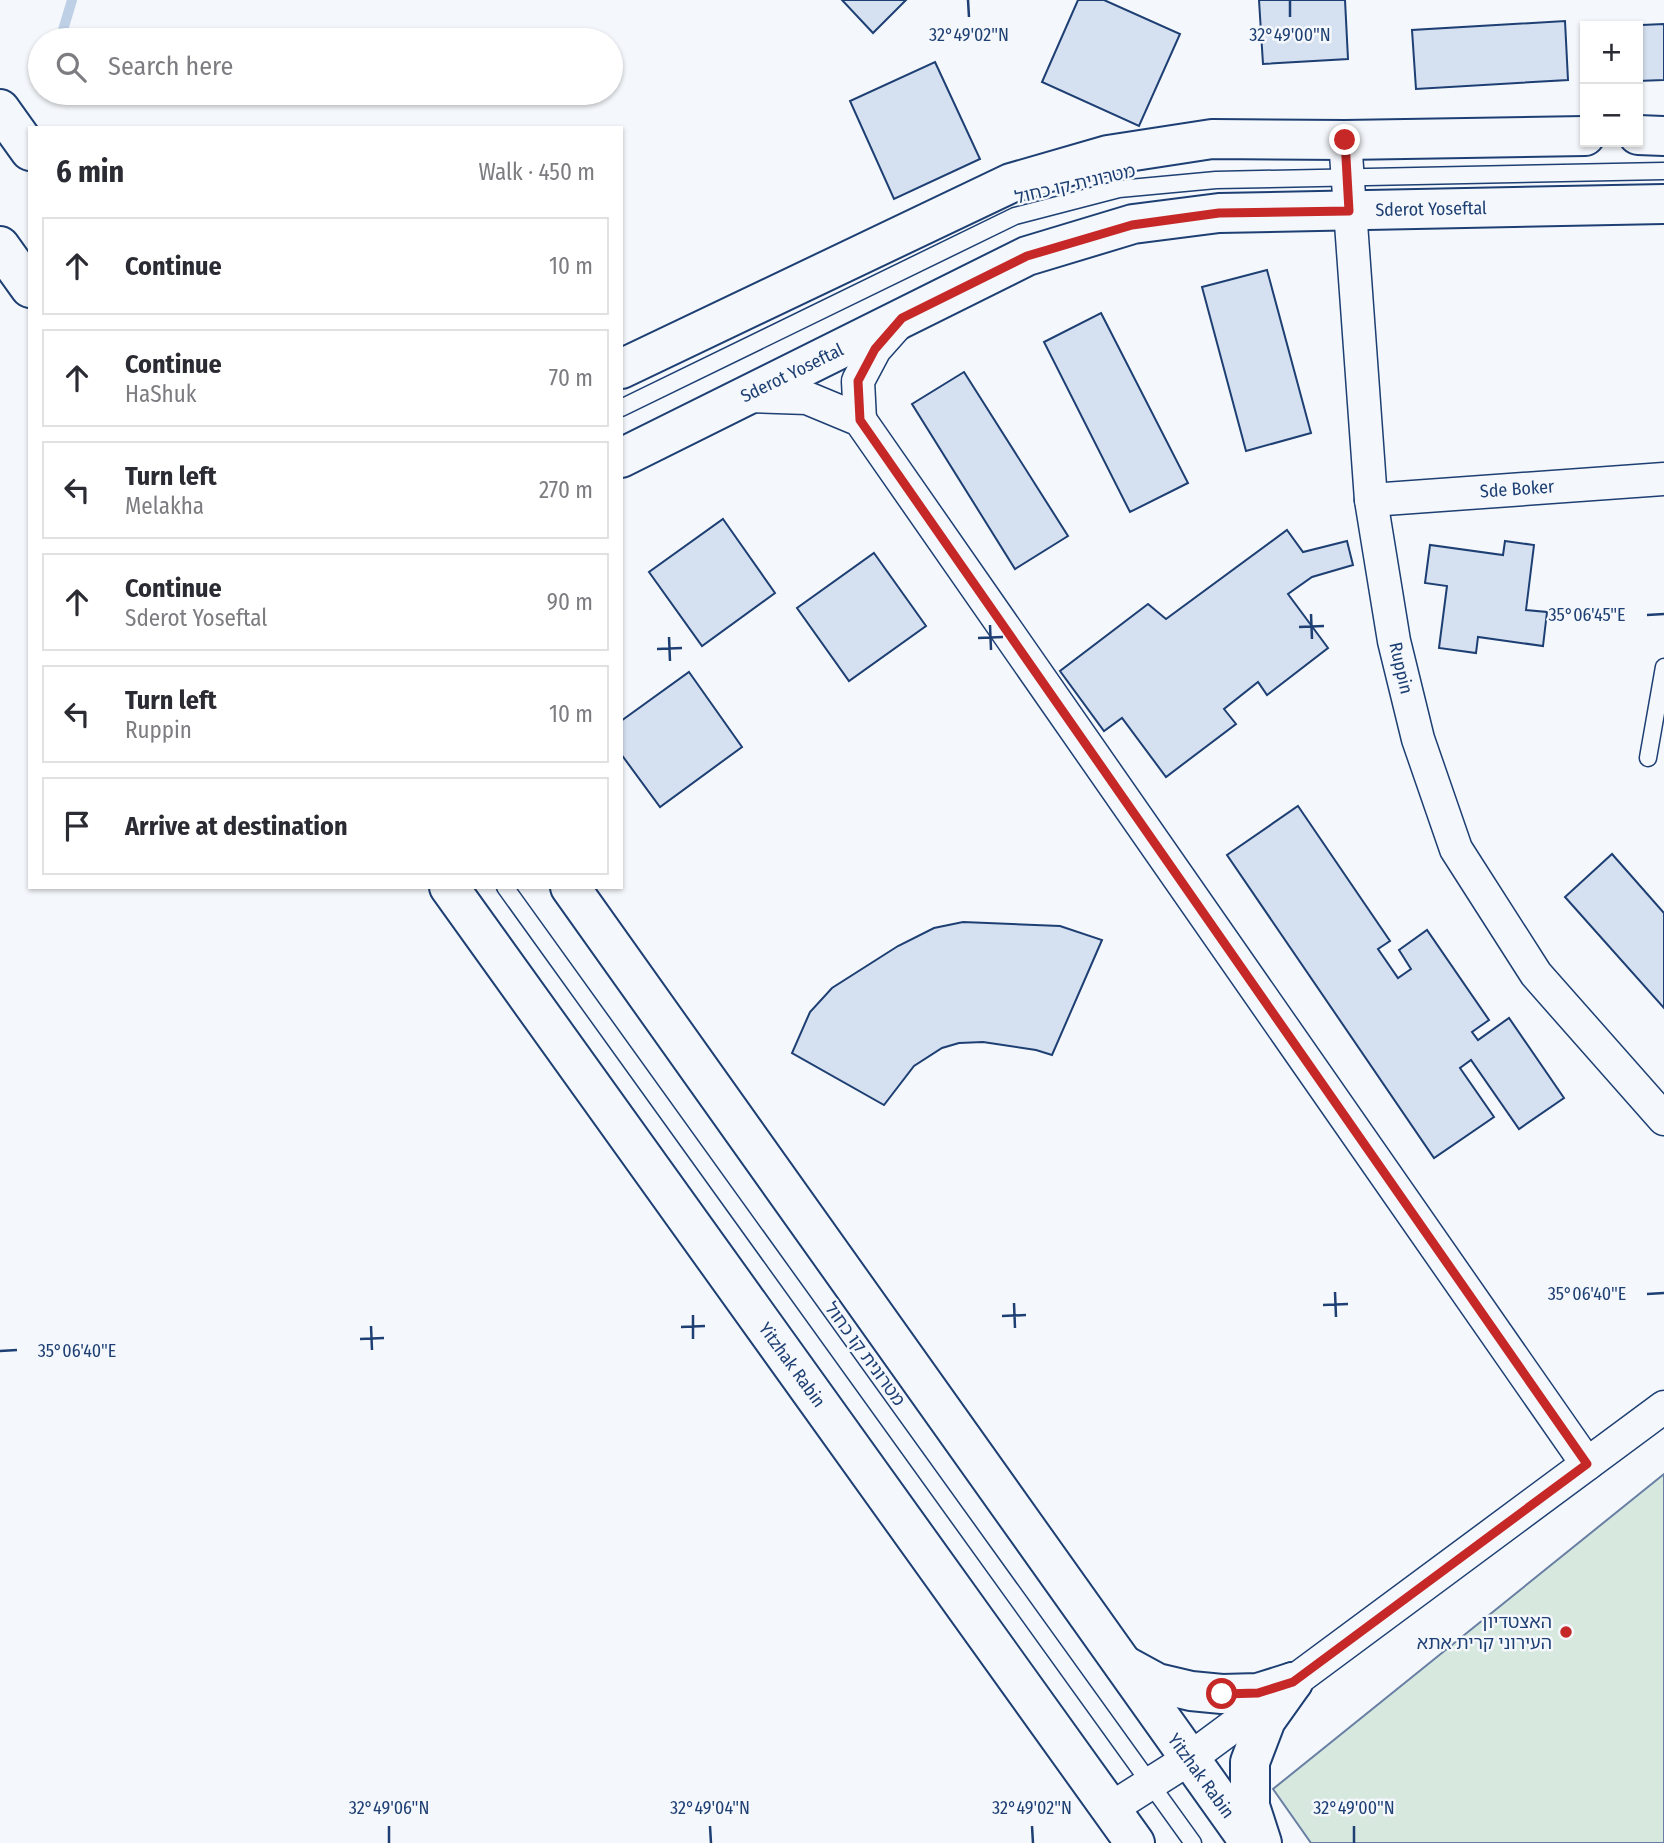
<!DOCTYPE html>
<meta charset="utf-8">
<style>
:root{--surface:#fff;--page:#f7f7f7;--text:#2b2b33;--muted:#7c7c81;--line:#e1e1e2}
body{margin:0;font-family:"Fira Sans Condensed","Noto Sans Hebrew",sans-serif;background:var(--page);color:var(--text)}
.controls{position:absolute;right:21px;top:21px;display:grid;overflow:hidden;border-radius:0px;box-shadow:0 2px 5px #0004}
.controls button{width:63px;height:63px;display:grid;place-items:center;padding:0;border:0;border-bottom:2px solid var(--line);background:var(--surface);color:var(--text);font:35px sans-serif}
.stop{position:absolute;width:21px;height:21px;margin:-16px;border:5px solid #c62828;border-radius:50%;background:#fff}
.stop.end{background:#c62828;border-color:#fff;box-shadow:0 2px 7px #0008}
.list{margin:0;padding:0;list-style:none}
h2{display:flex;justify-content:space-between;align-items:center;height:91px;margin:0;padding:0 28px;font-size:30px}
h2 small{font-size:23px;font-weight:400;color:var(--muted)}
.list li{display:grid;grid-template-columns:46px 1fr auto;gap:21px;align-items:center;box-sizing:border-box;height:98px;margin:0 14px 14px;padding:0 14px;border:2px solid var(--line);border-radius:0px}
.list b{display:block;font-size:26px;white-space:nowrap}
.list p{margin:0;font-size:23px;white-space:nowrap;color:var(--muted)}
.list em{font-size:23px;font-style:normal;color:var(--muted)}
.icon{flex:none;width:38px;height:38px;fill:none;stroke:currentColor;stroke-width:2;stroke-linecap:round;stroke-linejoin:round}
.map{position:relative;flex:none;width:1664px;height:1843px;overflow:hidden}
.search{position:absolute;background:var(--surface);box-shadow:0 2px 5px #0004;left:28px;top:28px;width:595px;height:77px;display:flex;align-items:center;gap:18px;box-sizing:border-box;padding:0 24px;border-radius:38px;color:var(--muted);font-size:26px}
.panel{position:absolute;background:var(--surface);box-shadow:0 2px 5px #0004;left:28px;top:126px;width:595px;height:763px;border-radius:0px}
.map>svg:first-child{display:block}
.green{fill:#d7e8df;stroke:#687fa3;stroke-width:2}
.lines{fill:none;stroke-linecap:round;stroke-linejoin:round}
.stream{stroke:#bed0e5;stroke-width:10}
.building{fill:#d5e0f0;stroke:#1d3f73;stroke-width:2}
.lane-casing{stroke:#1d3f73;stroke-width:19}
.street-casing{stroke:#1d3f73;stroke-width:35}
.secondary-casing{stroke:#1d3f73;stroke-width:42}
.primary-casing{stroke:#1d3f73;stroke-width:42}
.lane{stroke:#f4f7fb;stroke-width:16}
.street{stroke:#f4f7fb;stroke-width:32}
.secondary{stroke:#f4f7fb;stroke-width:38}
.primary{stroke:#f4f7fb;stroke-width:38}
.route{stroke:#c62828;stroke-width:9}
.ticks{fill:none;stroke:#1d3f73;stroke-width:2.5}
.poi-dot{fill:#c62828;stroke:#f4f7fb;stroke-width:2.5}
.labels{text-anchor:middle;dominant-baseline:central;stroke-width:5;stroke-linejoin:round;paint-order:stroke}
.street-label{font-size:18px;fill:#1d3f73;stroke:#f4f7fb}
.poi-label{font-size:18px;fill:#1d3f73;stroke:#f4f7fb;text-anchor:end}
.ticks-label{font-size:18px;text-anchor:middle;fill:#1d3f73;stroke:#f4f7fb;stroke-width:5;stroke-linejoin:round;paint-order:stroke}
</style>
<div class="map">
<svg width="1664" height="1843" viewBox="0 0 1664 1843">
<rect width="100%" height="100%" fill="#f4f7fb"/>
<path class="green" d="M1664,1474V1843H1311L1273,1789Z"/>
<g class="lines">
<path class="stream" d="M60,40L72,0"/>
</g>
<g class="building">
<path d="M842,0H906L873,33Z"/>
<path d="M1078,0H1104L1180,34L1139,126L1042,82Z"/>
<path d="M1259,0H1345L1348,59L1263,64Z"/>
<path d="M1565,21L1568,80L1416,89L1412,30Z"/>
<path d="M1664,24V80L1638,81V26H1619Z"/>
<path d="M935,62L980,159L894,199L850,101Z"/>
<path d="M1267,270L1311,433L1246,451L1202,287Z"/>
<path d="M1101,313L1188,483L1130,512L1044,342Z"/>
<path d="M964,372L1068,536L1015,569L912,404Z"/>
<path d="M723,519L775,593L702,646L649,572Z"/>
<path d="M1287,530L1303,552L1347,541L1353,565L1312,577L1288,594L1328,648L1267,695L1258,682L1224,709L1236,724L1166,777L1122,718L1104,731L1060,671L1148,604L1166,619Z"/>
<path d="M1505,541L1534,545L1526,610L1547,612L1543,646L1478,637L1476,653L1439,648L1447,586L1425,583L1430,545L1503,555Z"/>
<path d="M874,553L926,626L849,681L797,608Z"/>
<path d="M689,672L742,747L660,807L621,754V721Z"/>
<path d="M1298,806L1390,941L1378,949L1398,978L1411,969L1399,950L1427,930L1489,1020L1472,1032L1478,1040L1509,1018L1564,1098L1519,1129L1471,1060L1460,1068L1494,1117L1434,1158L1227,855Z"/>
<path d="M1612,854L1664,913V1008L1565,897Z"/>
<path d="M963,922L1060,926L1102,940L1052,1055L1036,1050L983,1042L959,1043L942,1048L914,1066L884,1105L792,1053L810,1012L832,988L898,946L934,928Z"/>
</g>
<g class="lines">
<g class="lane-casing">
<g id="lane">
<path d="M621,408L1015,216L1119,189L1216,180L1664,171"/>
<path d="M1648,758L1664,667"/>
<path d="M505,887L1193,1843"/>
</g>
</g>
<g class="street-casing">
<g id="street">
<path d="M1345,140L1371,500L1394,641L1418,739L1456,849L1536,974L1664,1119"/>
<path d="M746,396L807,398L860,420L1587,1464"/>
<path d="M860,420L858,381L875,349L899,322"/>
<path d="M1371,500L1664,479"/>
<path d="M1110,1809L1189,1759L1664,1407"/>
</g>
</g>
<g class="secondary-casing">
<g id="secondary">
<path d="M1638,135L1664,136"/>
<path d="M621,369L1011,183L1108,155L1212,139L1345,140L1585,136"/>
<path d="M621,458L1027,256L1133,224L1219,213L1664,204"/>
</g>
</g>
<g class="primary-casing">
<g id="primary">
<path d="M0,109L30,151"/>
<path d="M0,246L30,288"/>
<path d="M449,887L1135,1843"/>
<path d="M570,887L1250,1843"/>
<path d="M1124,1665L1157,1683L1191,1691L1222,1694L1258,1693L1293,1682"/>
<path d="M1262,1843L1250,1806V1762L1266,1720L1293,1682"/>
</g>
</g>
<use href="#lane" class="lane"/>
<use href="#street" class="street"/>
<use href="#secondary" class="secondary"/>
<use href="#primary" class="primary"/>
</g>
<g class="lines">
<path class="route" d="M1222,1694L1258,1693L1293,1682L1587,1464L860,420L858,381L875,349L902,318L1027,256L1132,225L1219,213L1349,211L1345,140"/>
</g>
<path class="ticks" d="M968,0L969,17M1290,0V17M1311,614L1312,639M1647,615L1664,614M990,625L991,650M1299,627L1324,626M669,637L670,661M978,638L1003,637M657,649L682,648M1335,1292L1336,1317M1647,1294L1664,1293M1014,1303L1015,1328M1323,1305L1348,1304M693,1315V1339M1002,1316L1026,1315M371,1326L372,1350M681,1327L705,1326M360,1339L384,1338M0,1351L17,1350M389,1826V1843M710,1826L711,1843M1032,1826L1033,1843M1354,1826V1843"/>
<circle class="poi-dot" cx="1566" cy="1632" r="7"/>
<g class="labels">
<g class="street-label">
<text transform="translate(1075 184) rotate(-13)">מטרונית קו כחול</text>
<text transform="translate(1431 209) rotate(-1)">Sderot Yoseftal</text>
<text transform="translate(792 373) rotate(-26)">Sderot Yoseftal</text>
<text transform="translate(1517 489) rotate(-4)">Sde Boker</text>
<text transform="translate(1401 668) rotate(77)">Ruppin</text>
<text transform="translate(865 1354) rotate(54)">מטרונית קו כחול</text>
<text transform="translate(792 1365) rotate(54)">Yitzhak Rabin</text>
<text transform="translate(1201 1776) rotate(54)">Yitzhak Rabin</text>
</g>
<g class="poi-label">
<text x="1552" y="1622">האצטדיון<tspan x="1552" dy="21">העירוני קרית אתא</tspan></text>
</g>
</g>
<g class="ticks-label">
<text x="969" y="41">32°49'02"N</text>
<text x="1290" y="41">32°49'00"N</text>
<text x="1587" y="621">35°06'45"E</text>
<text x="1587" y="1300">35°06'40"E</text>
<text x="77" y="1357">35°06'40"E</text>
<text x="389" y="1814">32°49'06"N</text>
<text x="710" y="1814">32°49'04"N</text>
<text x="1032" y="1814">32°49'02"N</text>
<text x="1354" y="1814">32°49'00"N</text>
</g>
</svg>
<div class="controls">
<button>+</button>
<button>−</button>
</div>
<div class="stop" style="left:1222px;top:1694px"></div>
<div class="stop end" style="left:1345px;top:140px"></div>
<div class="search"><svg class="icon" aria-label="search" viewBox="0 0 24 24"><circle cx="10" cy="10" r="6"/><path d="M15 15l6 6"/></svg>Search here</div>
<section class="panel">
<h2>6 min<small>Walk · 450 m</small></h2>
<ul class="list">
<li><svg class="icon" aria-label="ahead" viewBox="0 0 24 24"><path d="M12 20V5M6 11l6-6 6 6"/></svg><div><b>Continue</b></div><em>10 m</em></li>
<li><svg class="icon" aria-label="ahead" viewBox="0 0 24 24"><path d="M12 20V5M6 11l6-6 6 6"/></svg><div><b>Continue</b><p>HaShuk</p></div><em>70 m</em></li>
<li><svg class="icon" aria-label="left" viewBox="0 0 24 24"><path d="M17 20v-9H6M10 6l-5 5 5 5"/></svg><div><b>Turn left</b><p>Melakha</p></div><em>270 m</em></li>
<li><svg class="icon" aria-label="ahead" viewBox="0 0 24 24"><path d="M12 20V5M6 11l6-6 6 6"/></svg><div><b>Continue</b><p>Sderot Yoseftal</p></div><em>90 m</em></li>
<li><svg class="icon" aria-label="left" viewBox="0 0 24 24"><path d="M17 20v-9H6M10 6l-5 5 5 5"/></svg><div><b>Turn left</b><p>Ruppin</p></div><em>10 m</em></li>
<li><svg class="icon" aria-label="arrive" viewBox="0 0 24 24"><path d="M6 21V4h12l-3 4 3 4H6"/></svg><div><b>Arrive at destination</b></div></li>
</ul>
</section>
</div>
